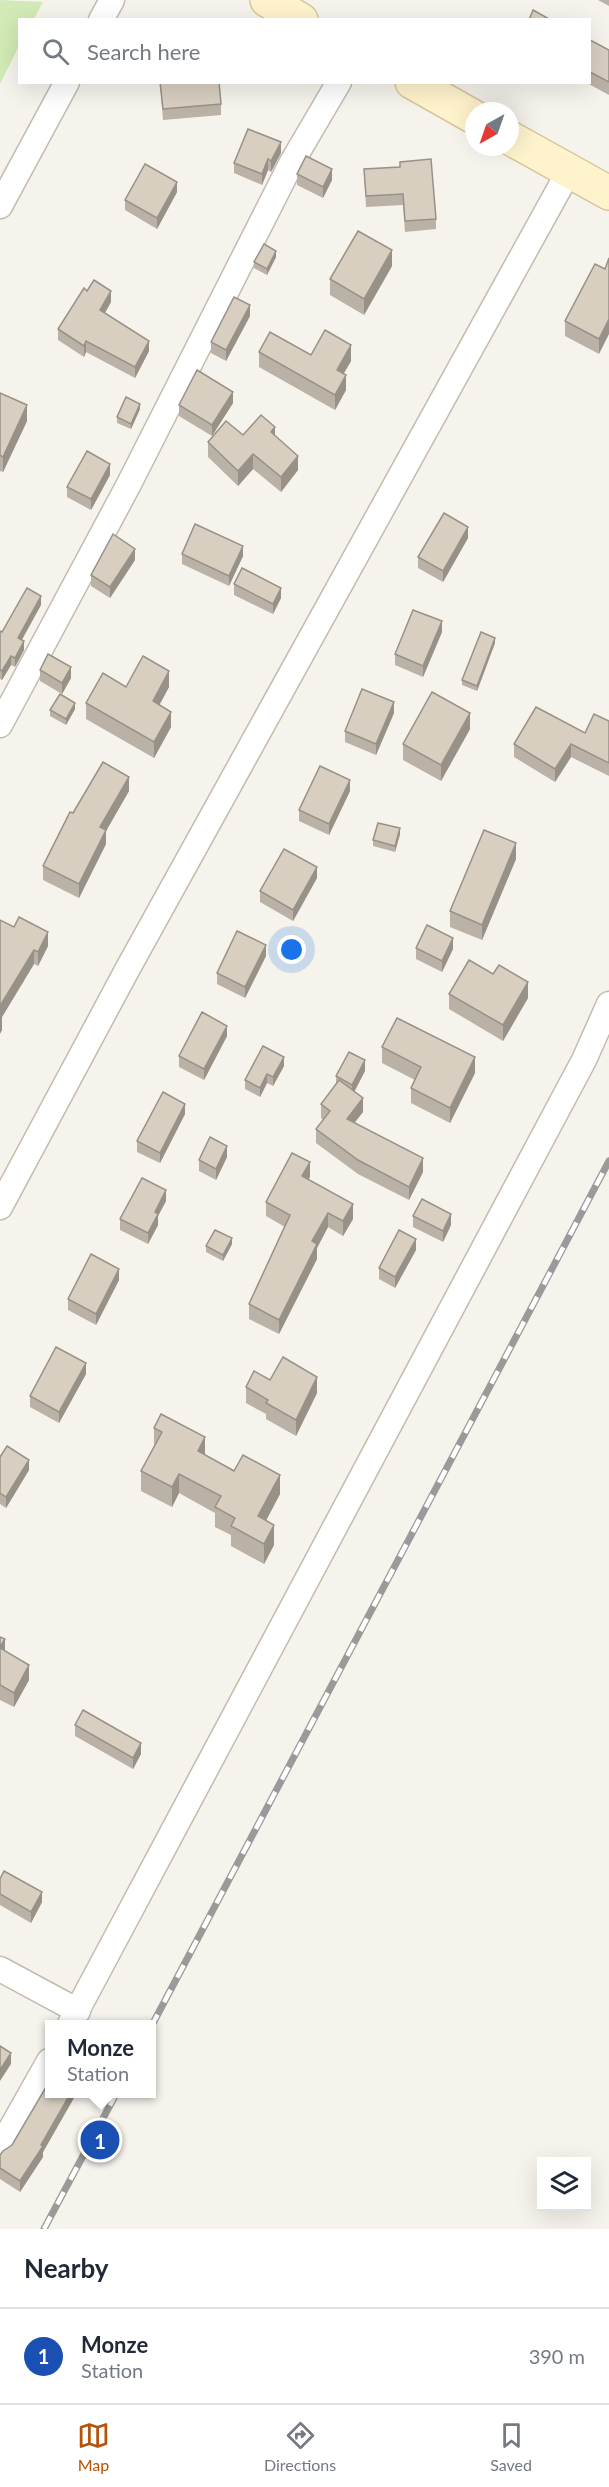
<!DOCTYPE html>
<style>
:root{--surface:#fff;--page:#f2f2f3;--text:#1f2937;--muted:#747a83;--line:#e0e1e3;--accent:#b45309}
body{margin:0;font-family:Lato,sans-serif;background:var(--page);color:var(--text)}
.controls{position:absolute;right:18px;bottom:18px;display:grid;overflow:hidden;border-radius:0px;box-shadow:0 6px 24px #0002}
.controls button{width:54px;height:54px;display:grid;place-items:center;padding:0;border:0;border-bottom:2px solid var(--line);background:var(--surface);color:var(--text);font:30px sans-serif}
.compass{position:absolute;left:465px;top:102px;width:54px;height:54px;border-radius:50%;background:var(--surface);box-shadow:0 6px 24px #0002;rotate:220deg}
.you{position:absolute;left:292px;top:950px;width:21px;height:21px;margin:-15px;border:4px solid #fff;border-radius:50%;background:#1a73e8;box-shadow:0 0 0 9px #1a73e833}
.badge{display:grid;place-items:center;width:39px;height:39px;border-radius:50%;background:var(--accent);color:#fff;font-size:20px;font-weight:700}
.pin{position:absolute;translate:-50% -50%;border:3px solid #fff;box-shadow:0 2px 6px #0006}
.popup{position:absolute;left:45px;top:2020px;width:111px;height:78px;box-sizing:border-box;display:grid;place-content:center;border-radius:0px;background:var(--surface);filter:drop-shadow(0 2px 4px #0005);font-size:20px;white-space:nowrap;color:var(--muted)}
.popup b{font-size:22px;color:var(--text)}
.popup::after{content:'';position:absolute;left:50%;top:100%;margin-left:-12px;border:12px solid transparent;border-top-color:var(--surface)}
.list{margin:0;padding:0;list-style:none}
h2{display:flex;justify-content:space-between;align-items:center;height:78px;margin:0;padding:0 24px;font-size:26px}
h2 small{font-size:20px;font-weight:400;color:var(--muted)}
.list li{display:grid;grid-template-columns:39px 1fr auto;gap:18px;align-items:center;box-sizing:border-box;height:96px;padding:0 24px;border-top:2px solid var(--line)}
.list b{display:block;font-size:22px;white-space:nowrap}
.list p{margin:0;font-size:20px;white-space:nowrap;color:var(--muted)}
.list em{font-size:20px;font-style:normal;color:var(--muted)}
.icon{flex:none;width:33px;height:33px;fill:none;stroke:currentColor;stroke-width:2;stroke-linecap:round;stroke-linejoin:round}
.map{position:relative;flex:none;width:609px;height:2229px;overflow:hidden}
.search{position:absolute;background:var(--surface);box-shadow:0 6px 24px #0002;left:18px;right:18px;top:18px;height:66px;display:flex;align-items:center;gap:15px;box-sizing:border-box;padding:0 21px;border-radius:0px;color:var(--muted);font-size:22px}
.sheet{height:174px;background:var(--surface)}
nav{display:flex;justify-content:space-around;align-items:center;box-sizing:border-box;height:84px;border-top:2px solid var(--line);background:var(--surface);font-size:16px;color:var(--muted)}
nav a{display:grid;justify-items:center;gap:3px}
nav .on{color:var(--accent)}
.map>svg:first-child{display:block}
.grass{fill:#d2eab5}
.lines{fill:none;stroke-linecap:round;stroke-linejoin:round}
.street-casing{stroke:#c2bbae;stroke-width:27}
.secondary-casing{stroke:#d6c79b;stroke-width:36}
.street{stroke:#fff;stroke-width:24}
.secondary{stroke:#fff3cd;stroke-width:33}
.rail-casing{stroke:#9a9a9a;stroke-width:7}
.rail{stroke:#fff;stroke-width:4.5;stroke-dasharray:14;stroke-linecap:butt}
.wall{fill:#bab2a6}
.shaded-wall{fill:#979187}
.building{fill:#d8cfc1;stroke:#979187;stroke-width:1.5}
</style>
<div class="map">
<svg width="609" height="2229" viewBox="0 0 609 2229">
<rect width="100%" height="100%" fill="#f6f3ec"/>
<path class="grass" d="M0,0L43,2L34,19L20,20L19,46L0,84Z"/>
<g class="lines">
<g class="street-casing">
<g id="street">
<path d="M101,20L112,0"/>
<path d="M0,206L67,82"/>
<path d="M0,725L129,484L292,162L339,82"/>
<path d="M0,1207L127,970L569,171"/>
<path d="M0,1969L78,2011"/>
<path d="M70,2024L584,1060L609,1004"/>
<path d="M0,2148L49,2061"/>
</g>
</g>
<g class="secondary-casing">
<g id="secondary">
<path d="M267,0L301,20"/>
<path d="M412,82L474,117"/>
<path d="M510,138L609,193"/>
</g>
</g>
<use href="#street" class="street"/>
<use href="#secondary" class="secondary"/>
<g class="rail-casing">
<g id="rail">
<path d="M151,2027L609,1161"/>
<path d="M44,2229L116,2094"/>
</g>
</g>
<use href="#rail" class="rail"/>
</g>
<g class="wall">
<path d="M598,0H609V6Z"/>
<path d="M590,40L609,50V95L585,82H590Z"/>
<path d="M160,82L221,104V115L163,120Z"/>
<path d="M281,153L271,172L268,170L262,185L234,173V163Z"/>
<path d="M400,167L436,219V229L405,232L403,205L366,207L364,169Z"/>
<path d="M297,174L332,180L323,198L297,185Z"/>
<path d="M177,192L157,229L125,210V200Z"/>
<path d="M276,257L267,275L254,268V262Z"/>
<path d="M392,266L364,315L330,295V279Z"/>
<path d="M605,269L599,354L565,336V321Z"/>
<path d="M87,291L111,302L105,313L149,351L135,378L86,352L84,357L58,340V329Z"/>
<path d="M250,316L226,361L211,353V342Z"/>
<path d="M259,352L311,355L351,361L344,373L346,390L335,410L259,367Z"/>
<path d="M0,393L27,421L3,472L0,471Z"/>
<path d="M233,403L212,436L179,416V405Z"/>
<path d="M140,409L131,429L117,423V417Z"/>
<path d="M243,435L275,436L298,470L281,492L253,469L238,486L208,457V442Z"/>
<path d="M110,475L91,510L67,497V487Z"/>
<path d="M468,538L443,582L418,568V557Z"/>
<path d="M182,554L243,556L229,586L182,564Z"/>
<path d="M135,560L110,598L91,586V575Z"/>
<path d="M234,584L281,598L273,614L234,595Z"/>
<path d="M41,605L21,640L24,650L15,667L11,665L2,680L0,679V631L2,632Z"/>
<path d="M442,632L423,677L395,665V654Z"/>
<path d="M495,643L477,691L462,685V680Z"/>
<path d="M40,670L71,678L62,694L40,681Z"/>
<path d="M126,687H169L159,705L171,727L154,758L86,719V703Z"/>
<path d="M75,709L66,725L50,716V710Z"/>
<path d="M394,713L376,755L345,742V731Z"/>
<path d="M609,721V776L571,757L555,782L514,757V744L585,733Z"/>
<path d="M470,729L441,781L403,760V744Z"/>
<path d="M129,791L106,831V844L79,898L43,880V866L73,813Z"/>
<path d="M350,791L329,835L299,821V810Z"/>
<path d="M400,834L395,852L373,846V840Z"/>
<path d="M516,859L482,940L450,927V911Z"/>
<path d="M317,878L293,921L260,902V891Z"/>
<path d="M0,920L48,946L38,966L34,964L2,1017V1030Z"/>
<path d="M416,948L453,949L442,972L416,959Z"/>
<path d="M266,956L245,998L217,984V973Z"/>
<path d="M449,994L528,998L503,1041L449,1009Z"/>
<path d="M227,1036L204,1080L179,1067V1056Z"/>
<path d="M382,1047L475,1073L450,1123L411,1103V1088L415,1080L382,1063Z"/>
<path d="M284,1066L273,1086L267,1083L260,1097L245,1089V1080Z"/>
<path d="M365,1071L354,1092L363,1112L355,1122L423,1172L409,1200L358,1174L316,1143V1129L323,1120L321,1118V1104L336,1085V1076Z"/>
<path d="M185,1114L160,1163L137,1152V1141Z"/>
<path d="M227,1157L216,1180L199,1171V1160Z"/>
<path d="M310,1177L308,1179L353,1219L343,1236L328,1227L317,1248V1259L279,1334L249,1319V1304L285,1227L266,1216V1202Z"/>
<path d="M166,1201L158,1216V1225L148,1244L120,1230V1219Z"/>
<path d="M413,1216L451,1225L443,1242L413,1227Z"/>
<path d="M232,1244L223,1261L206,1252V1246Z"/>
<path d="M416,1250L395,1288L379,1279V1268Z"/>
<path d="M119,1280L96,1325L68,1310V1299Z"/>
<path d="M86,1374L59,1423L30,1407V1396Z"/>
<path d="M270,1380L317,1393L296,1436L266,1419V1414L246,1403V1387Z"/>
<path d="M154,1428L280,1494L266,1520L274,1545L264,1564L231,1546V1535L215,1527V1513L179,1493L172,1507L141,1491V1471L154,1447Z"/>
<path d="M0,1457L29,1470L6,1508L0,1504Z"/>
<path d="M0,1637L5,1651L29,1680L14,1707L0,1700Z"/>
<path d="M75,1725L141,1754L133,1769L75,1736Z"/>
<path d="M0,1879L42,1902L31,1923L0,1905Z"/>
<path d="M75,2094V2096L43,2152V2157L20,2192L0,2179V2155Z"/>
</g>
<g class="shaded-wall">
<path d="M281,142V153L271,172V161Z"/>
<path d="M268,159V170L262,185V174Z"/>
<path d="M332,169V180L323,198V187Z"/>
<path d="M177,182V192L157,229V218Z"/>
<path d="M392,250V266L364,315V299Z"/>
<path d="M276,251V257L267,275V269Z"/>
<path d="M111,291V302L100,321V310Z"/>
<path d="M250,305V316L226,361V350Z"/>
<path d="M609,319V334L599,354V339Z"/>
<path d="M86,341V352L84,357V346Z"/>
<path d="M149,341V351L135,378V367Z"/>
<path d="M351,345V361L337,385V370Z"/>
<path d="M346,375V390L335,410V395Z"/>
<path d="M233,392V403L212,436V425Z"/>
<path d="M140,404V409L131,429V424Z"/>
<path d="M27,405V421L3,472V457Z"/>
<path d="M275,427V442L271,432Z"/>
<path d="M253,454V469L238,486V471Z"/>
<path d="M298,456V470L281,492V477Z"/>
<path d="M110,464V475L91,510V499Z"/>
<path d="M468,527V538L443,582V571Z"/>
<path d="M243,546V556L229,586V576Z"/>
<path d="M135,549V560L110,598V587Z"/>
<path d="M281,588V598L273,614V604Z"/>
<path d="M41,596V605L18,647V638Z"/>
<path d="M442,621V632L423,677V666Z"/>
<path d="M495,638V643L477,691V686Z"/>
<path d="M24,641V650L15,667V658Z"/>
<path d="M11,656V665L2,680V671Z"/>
<path d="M71,667V678L62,694V683Z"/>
<path d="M169,671V687L153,717V701Z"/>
<path d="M394,702V713L376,755V744Z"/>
<path d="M75,703V709L66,725V719Z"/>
<path d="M171,712V727L154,758V742Z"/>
<path d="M470,713V729L441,781V765Z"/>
<path d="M571,744V757L555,782V769Z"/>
<path d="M129,777V791L106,831V844L79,898V884L100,827Z"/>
<path d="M350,780V791L329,835V824Z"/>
<path d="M400,828V834L395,852V846Z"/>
<path d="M516,843V859L482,940V925Z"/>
<path d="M317,867V878L293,921V910Z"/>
<path d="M48,932V946L38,966V952Z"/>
<path d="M453,938V949L442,972V961Z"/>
<path d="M266,945V956L245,998V987Z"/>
<path d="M34,950V964L2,1017V1030L0,1034V1006Z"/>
<path d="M528,982V998L503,1041V1025Z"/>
<path d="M227,1026V1036L204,1080V1069Z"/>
<path d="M284,1057V1066L273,1086V1077Z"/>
<path d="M475,1057V1073L450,1123V1108Z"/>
<path d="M365,1060V1071L352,1096V1085Z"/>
<path d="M267,1074V1083L260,1097V1088Z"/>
<path d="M363,1098V1112L347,1132V1119Z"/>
<path d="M185,1104V1114L160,1163V1153Z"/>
<path d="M227,1146V1157L216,1180V1169Z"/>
<path d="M423,1158V1172L409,1200V1187Z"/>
<path d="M310,1162V1177L302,1191V1176Z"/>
<path d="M166,1190V1201L158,1216V1225L148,1244V1233L155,1212Z"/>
<path d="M353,1204V1219L343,1236V1221Z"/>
<path d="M328,1213V1227L317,1248V1259L279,1334V1320L312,1241Z"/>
<path d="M451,1214V1225L443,1242V1231Z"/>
<path d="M232,1238V1244L223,1261V1255Z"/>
<path d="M416,1239V1250L395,1288V1277Z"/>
<path d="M119,1269V1280L96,1325V1314Z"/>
<path d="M86,1363V1374L59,1423V1412Z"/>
<path d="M317,1377V1393L296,1436V1420Z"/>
<path d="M205,1437V1457L198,1451Z"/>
<path d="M29,1460V1470L6,1508V1497Z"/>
<path d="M179,1474V1493L172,1507V1487Z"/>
<path d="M280,1475V1494L258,1536V1516Z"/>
<path d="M274,1525V1545L264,1564V1544Z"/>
<path d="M5,1639V1654L0,1662V1647Z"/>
<path d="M29,1665V1680L14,1707V1693Z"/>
<path d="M141,1743V1754L133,1769V1758Z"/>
<path d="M42,1892V1902L31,1923V1912Z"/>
<path d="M11,2053V2064L0,2081V2070Z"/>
<path d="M70,2094H75V2096L43,2152V2157L20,2192V2181Z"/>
</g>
<g class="building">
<path d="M533,10L551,20H529Z"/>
<path d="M590,40L609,50V82L590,72Z"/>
<path d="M160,82H219L221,104L163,109Z"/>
<path d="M248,129L281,142L271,161L268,159L262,174L234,163Z"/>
<path d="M306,156L332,169L323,187L297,174Z"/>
<path d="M431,159L436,219L405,221L403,194L366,196L364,169L400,167V162Z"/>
<path d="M145,164L177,182L157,218L125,200Z"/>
<path d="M358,231L392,250L364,299L330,279Z"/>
<path d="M264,244L276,251L267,269L254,262Z"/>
<path d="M609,258V319L599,339L565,321L595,264L605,269Z"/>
<path d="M94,280L111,291L100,310L149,341L135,367L86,341L84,346L58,329L84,288L87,291Z"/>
<path d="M234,297L250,305L226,350L211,342Z"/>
<path d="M325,330L351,345L337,370L346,375L335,395L259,352L270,332L311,355Z"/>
<path d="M197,370L233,392L212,425L179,405Z"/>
<path d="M0,393L27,405L3,457L0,455Z"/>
<path d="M126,397L140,404L131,424L117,417Z"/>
<path d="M261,415L275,427L271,432L298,456L281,477L253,454L238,471L208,442L226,421L243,435Z"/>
<path d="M87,451L110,464L91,499L67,487Z"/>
<path d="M444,513L468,527L443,571L418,557Z"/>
<path d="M195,524L243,546L229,576L182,554Z"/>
<path d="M113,534L135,549L110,587L91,575Z"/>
<path d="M242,568L281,588L273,604L234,584Z"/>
<path d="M27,588L41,596L18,638L24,641L15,658L11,656L2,671L0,670V631L2,632Z"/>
<path d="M413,610L442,621L423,666L395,654Z"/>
<path d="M481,632L495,638L477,686L462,680Z"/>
<path d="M48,654L71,667L62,683L40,670Z"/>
<path d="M143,656L169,671L153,701L171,712L154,742L86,703L103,673L126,687Z"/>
<path d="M362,689L394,702L376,744L345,731Z"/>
<path d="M432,692L470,713L441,765L403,744Z"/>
<path d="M60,694L75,703L66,719L50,710Z"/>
<path d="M536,707L585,733L594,714L609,721V763L571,744L555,769L514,744Z"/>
<path d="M103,762L129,777L100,827L106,830L79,884L43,866L70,812L73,813Z"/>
<path d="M320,766L350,780L329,824L299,810Z"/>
<path d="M378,823L400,828L395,846L373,840Z"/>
<path d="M484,830L516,843L482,925L450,911Z"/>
<path d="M284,849L317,867L293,910L260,891Z"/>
<path d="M19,917L48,932L38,952L34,950L0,1006V920L14,927Z"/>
<path d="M427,925L453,938L442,961L416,948Z"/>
<path d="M237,931L266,945L245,987L217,973Z"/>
<path d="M469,960L493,974L499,965L528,982L503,1025L449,994Z"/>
<path d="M202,1012L227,1026L204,1069L179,1056Z"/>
<path d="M397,1018L475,1057L450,1108L411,1088L421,1067L382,1047Z"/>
<path d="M263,1046L284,1057L273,1077L267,1074L260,1088L245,1080Z"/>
<path d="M349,1052L365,1060L352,1085L336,1076Z"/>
<path d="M339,1080L363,1098L347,1119L423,1158L409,1187L358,1160L316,1129L330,1111L321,1104Z"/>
<path d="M163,1092L185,1104L160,1153L137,1141Z"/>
<path d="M210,1137L227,1146L216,1169L199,1160Z"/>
<path d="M292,1153L310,1162L302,1176L353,1204L343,1221L328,1213L312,1241L317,1244L279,1320L249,1304L290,1215L266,1202Z"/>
<path d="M142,1178L166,1190L155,1212L158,1214L148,1233L120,1219Z"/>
<path d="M422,1199L451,1214L443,1231L413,1216Z"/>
<path d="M215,1230L232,1238L223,1255L206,1246Z"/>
<path d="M399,1230L416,1239L395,1277L379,1268Z"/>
<path d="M91,1254L119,1269L96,1314L68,1299Z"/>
<path d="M56,1347L86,1363L59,1412L30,1396Z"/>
<path d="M283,1357L317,1377L296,1420L266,1403L268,1400L246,1387L254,1371L270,1380Z"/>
<path d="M161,1414L205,1437L198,1451L234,1471L243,1455L280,1475L258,1516L274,1525L264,1544L231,1526L235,1518L215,1507L221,1496L179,1474L172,1487L141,1471L162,1432L154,1428Z"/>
<path d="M7,1446L29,1460L6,1497L0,1493V1457Z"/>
<path d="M0,1637L5,1639L0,1647Z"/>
<path d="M0,1648L29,1665L14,1693L0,1685Z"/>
<path d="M83,1710L141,1743L133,1758L75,1725Z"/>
<path d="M4,1871L42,1892L31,1912L0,1894V1879Z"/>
<path d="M0,2046L11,2053L0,2070Z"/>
<path d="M49,2082V2094H70L41,2145L43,2146L20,2181L0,2168V2155L3,2151L12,2145Z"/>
</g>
</svg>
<div class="controls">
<button><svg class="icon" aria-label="layers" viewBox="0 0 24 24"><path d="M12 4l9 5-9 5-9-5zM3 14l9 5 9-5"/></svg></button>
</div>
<svg class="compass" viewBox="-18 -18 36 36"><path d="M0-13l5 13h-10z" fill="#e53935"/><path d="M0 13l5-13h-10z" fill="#747a83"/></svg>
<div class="you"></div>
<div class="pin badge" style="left:100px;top:2140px;background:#1a4fb4">1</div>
<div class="popup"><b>Monze</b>Station</div>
<div class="search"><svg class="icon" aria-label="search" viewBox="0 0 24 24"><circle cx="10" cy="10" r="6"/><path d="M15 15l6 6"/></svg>Search here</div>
</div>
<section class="sheet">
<h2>Nearby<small></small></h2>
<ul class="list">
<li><span class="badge" style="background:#1a4fb4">1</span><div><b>Monze</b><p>Station</p></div><em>390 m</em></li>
</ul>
</section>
<nav>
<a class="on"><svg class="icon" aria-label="map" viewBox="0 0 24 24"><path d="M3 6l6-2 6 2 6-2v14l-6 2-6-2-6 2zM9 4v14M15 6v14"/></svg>Map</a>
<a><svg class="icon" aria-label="directions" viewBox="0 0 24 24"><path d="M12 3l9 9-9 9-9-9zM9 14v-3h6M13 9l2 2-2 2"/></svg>Directions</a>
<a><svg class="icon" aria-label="saved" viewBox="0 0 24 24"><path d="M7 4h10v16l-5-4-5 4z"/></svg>Saved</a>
</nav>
